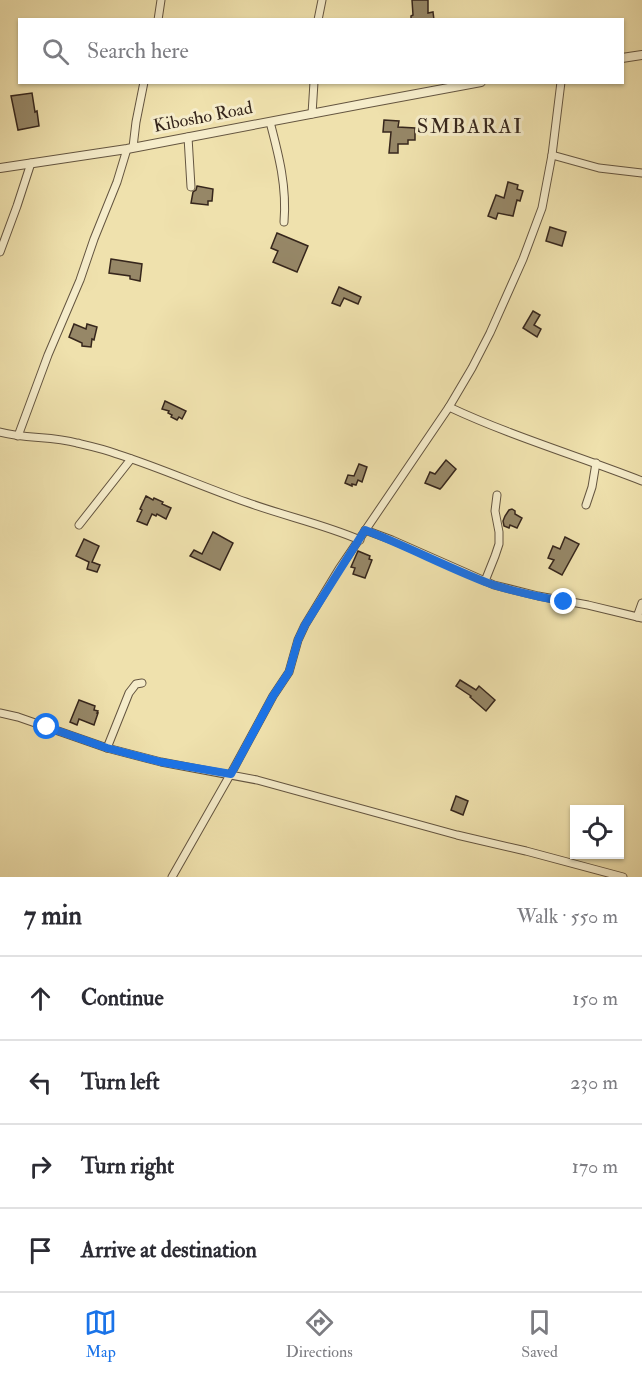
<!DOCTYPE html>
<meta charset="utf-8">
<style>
:root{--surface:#fff;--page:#f2f2f3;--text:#2b2b33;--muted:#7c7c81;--line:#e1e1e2;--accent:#1a73e8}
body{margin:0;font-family:"IM FELL Double Pica",serif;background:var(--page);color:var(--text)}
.controls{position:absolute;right:18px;bottom:18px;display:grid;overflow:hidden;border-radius:0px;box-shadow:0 2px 4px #0004}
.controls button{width:54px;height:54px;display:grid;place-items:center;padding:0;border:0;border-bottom:2px solid var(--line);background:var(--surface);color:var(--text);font:30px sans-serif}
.stop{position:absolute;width:18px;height:18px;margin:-14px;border:4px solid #1a73e8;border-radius:50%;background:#fff}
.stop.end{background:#1a73e8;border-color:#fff;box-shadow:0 2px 6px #0008}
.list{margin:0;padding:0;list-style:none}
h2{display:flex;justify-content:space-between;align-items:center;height:78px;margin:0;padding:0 24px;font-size:26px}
h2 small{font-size:20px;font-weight:400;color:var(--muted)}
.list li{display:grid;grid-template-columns:39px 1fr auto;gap:18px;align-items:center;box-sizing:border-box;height:84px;padding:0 24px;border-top:2px solid var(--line)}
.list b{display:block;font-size:22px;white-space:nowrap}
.list em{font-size:20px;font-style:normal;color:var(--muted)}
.icon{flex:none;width:33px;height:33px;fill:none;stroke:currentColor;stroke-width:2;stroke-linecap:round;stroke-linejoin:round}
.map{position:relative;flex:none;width:642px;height:877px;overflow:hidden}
.search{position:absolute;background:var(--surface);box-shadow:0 2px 4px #0004;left:18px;right:18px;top:18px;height:66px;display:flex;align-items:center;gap:15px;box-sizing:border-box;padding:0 21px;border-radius:0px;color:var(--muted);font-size:22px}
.sheet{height:414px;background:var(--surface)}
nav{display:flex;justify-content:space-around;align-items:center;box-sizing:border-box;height:84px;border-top:2px solid var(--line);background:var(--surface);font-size:16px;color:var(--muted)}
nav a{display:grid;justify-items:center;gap:3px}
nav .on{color:var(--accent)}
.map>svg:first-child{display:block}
.building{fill:#968767;stroke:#36261c;stroke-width:1.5}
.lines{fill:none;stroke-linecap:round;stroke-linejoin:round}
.minor-casing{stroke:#645540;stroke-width:9}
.tertiary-casing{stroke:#645540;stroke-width:10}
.minor{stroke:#f5ecca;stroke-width:7}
.tertiary{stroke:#f5ecca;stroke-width:8}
.route{stroke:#1a73e8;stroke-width:8}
.labels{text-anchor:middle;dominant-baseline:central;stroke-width:6;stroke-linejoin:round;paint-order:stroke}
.street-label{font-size:18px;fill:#36261c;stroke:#f5ecca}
.quarter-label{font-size:21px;letter-spacing:1.5px;fill:#36261c;stroke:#f5ecca}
</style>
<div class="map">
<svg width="642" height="877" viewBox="0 0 642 877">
<rect width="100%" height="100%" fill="#efe1ad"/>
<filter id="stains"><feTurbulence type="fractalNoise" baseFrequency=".00333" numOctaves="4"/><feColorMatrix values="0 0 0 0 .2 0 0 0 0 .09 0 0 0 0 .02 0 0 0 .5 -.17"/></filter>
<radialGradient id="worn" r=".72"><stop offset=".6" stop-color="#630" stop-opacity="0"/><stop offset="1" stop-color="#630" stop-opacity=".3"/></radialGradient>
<g class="building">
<path d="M412,0H428V13L433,12L434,20H411V16L413,15Z"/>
<path d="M32,93L35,112L37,111L39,126L18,130L11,96Z"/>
<path d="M384,120L399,121L398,127L415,128V140H408V144H398V153H389L391,132H383Z"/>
<path d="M508,182L518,185L517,189L523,191L520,201L517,200L513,216L498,213L496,219L488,216L496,195L504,198Z"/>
<path d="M197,186L213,189L212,201H208V205L191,203L193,192L196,190Z"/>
<path d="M550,227L566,232L562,246L546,241Z"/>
<path d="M277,233L308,246L297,272L273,262L278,251L271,248Z"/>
<path d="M111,259L142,264L140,281L130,279V276L109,273Z"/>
<path d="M339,287L361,297L358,304L344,298L340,306L332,303Z"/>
<path d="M533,311L540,315L534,325L541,329L537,337L523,328Z"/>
<path d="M74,324L86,329L87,324L97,327L94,340L92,339L91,347L82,346V343L69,337Z"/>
<path d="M165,401L186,411L182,419L179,417L177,420L171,417L172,415L168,413L169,411L162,409Z"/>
<path d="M446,460L456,469L442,487L440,489L425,483L430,472L435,474Z"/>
<path d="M359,464L367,467L362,482L358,480L356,485L352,484V486L345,483L348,475L354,476Z"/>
<path d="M146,496L153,500L154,498L163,502L162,504L171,508L166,519L157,514L156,516L152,514L147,525L137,521L142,510L140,509Z"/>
<path d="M512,509L515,511V514L522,518L517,528L510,525L509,528L504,526L503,521L505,516L509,510Z"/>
<path d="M213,532L233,543L220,570L190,556L194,550L202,554Z"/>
<path d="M565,537L579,544L562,575L549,568L554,560L548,558L553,546L560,549Z"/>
<path d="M84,539L99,546L92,562L100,565L97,572L87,569L89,562L76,556Z"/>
<path d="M358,551L370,556L369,559L372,560L365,578L353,574L355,568L351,567Z"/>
<path d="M460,680L476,690L479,686L495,700L486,711L470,697L471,696L456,686Z"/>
<path d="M79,700L95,706L94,710L98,711L97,713H98L94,725L79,719L77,725L70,722Z"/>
<path d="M456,796L468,801L463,815L451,810Z"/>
</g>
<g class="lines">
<g class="minor-casing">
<g id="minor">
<path d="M158,20L161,0"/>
<path d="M318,20L322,0"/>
<path d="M312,114L314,82"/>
<path d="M270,122C279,156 287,187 284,222"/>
<path d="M188,137L191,187"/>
<path d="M133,147L136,122L144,82"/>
<path d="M552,155L599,168L642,173"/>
<path d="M0,252L17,206L31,163"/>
<path d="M449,407C511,436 578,456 642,481"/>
<path d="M0,432C25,439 52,436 77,443C90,446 104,449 117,454C161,468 203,487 246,502C284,516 323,524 360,540"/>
<path d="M18,436L48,355L80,280L94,239L117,182L127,149"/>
<path d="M586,505L592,487L596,463"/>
<path d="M79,525L131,459"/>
<path d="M365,530L392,540L494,585L538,596L588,605L642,618"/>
<path d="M485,581L495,556L499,544V532L495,511L497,495"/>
<path d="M637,617L642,603"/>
<path d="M0,713L18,717L107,748L161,762L257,780L457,835L526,851L623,877"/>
<path d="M107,748L129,693L136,684L142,683"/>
<path d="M172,877L234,768L273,696L289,672L298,640L305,625L339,569L449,407L472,368L490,333L523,259L542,208L552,155L561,82"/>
</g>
</g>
<g class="tertiary-casing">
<g id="tertiary">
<path d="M622,58L642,55"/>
<path d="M0,168L127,149L368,103L481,82"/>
</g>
</g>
<use href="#minor" class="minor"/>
<use href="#tertiary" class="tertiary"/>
</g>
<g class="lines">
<path class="route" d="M47,727L107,748L161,762L231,774L273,696L289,672L298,640L305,625L365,530C407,546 446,567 488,583C513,592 539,596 564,602"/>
</g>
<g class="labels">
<g class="street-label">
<text transform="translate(203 117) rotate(-11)">Kibosho Road</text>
</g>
<g class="quarter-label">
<text x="470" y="126">SMBARAI</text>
</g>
</g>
<rect width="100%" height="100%" filter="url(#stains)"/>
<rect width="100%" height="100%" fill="url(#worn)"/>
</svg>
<div class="controls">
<button><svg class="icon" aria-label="locate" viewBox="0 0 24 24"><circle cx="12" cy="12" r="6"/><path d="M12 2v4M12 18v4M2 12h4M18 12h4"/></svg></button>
</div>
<div class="stop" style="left:47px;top:727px"></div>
<div class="stop end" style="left:564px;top:602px"></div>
<div class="search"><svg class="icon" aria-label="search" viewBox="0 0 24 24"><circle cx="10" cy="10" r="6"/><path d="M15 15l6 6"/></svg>Search here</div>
</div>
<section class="sheet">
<h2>7 min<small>Walk · 550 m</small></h2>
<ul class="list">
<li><svg class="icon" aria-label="ahead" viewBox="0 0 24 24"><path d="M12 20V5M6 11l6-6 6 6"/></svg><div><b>Continue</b></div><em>150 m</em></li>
<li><svg class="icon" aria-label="left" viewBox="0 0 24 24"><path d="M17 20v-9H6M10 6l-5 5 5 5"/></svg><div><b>Turn left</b></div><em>230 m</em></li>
<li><svg class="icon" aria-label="right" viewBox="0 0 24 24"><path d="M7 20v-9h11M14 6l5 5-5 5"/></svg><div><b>Turn right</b></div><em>170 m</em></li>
<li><svg class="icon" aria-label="arrive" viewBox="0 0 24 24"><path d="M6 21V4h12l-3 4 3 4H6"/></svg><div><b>Arrive at destination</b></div></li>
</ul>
</section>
<nav>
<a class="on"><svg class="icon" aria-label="map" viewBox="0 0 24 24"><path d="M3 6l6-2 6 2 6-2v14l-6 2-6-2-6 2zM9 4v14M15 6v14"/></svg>Map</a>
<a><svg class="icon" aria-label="directions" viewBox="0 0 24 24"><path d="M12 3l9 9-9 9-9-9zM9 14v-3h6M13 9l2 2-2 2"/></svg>Directions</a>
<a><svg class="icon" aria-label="saved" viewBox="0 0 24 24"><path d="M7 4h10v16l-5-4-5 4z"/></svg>Saved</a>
</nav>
